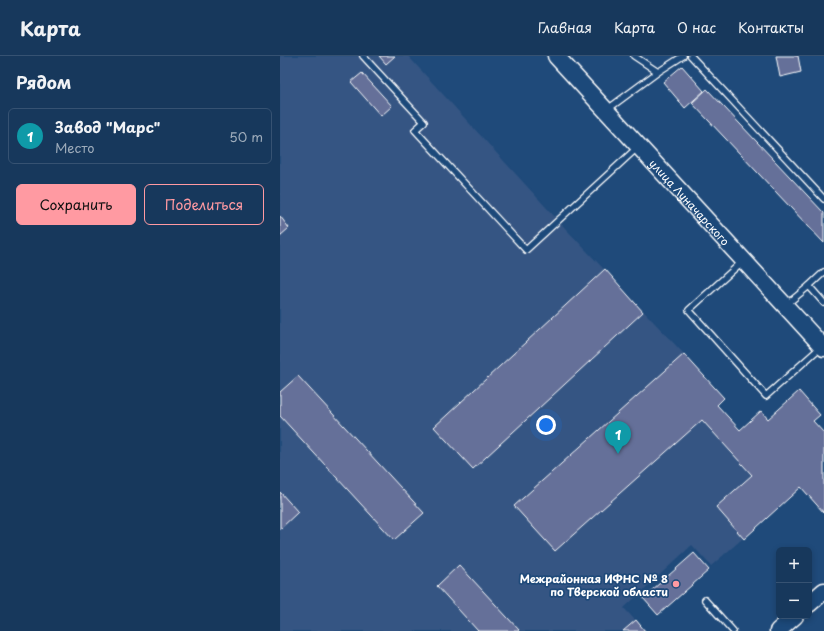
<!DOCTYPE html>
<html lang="ru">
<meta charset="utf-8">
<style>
:root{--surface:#17385c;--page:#244365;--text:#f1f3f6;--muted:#9eacbb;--line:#365272;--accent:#ff9aa2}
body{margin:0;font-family:"Playpen Sans",sans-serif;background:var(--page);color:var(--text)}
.controls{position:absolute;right:12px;bottom:12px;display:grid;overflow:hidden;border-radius:6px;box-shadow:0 2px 6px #0003}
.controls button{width:36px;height:36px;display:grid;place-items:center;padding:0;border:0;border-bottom:1px solid var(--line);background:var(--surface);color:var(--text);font:20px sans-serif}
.you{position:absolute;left:266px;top:369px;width:14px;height:14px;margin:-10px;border:3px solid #fff;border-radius:50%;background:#1a73e8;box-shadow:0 0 0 6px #1a73e833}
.badge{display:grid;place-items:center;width:26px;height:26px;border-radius:50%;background:var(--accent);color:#fff;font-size:13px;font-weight:700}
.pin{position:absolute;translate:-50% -33px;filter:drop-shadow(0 1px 2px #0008)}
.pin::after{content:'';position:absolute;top:21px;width:14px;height:12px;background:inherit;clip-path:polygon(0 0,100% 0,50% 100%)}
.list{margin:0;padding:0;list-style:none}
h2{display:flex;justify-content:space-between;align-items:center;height:52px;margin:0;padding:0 16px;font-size:17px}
h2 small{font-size:13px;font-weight:400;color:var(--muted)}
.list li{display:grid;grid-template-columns:26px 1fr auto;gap:12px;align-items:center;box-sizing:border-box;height:56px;margin:0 8px 8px;padding:0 8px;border:1px solid var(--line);border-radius:6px}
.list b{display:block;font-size:15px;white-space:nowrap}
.list p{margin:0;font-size:13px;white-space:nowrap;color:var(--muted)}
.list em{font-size:13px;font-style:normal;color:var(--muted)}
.actions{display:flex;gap:8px;padding:12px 16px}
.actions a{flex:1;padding:9px 0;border:1px solid var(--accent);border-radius:6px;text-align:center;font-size:14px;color:var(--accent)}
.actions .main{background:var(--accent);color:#111}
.map{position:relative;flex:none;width:544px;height:575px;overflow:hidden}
header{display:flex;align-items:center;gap:24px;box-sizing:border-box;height:56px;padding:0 20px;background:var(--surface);border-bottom:1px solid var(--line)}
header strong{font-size:19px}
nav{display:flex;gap:22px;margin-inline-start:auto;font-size:14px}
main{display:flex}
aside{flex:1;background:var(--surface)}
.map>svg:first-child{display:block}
.built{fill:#345583}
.building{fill:#656f99;stroke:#fff}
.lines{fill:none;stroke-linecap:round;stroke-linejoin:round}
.lane-casing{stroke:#fff;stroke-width:8}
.secondary-casing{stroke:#fff;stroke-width:19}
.lane{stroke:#1f4a7a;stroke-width:5.5}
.secondary{stroke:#1f4a7a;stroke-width:16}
.poi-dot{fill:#ff9aa2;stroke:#1f4a7a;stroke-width:1.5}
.labels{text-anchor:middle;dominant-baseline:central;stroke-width:3.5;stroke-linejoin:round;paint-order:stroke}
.street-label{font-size:11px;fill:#fff;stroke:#1f4a7a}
.poi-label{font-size:11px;font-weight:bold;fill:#fff;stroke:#1f4a7a;text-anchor:end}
</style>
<header>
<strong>Карта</strong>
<nav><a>Главная</a><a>Карта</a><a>О нас</a><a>Контакты</a></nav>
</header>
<main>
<aside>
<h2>Рядом<small></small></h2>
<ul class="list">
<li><span class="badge" style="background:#0f9aa8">1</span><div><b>Завод &quot;Марс&quot;</b><p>Место</p></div><em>50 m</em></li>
</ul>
<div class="actions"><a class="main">Сохранить</a><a>Поделиться</a></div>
</aside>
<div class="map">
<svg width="544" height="575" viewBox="0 0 544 575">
<rect width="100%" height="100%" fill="#1f4a7a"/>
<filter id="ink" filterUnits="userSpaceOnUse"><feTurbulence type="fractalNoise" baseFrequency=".025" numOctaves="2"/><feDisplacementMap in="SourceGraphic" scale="8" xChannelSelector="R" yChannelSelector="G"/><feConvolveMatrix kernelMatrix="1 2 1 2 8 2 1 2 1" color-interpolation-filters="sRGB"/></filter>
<g filter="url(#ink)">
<path class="built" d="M0,0H128L285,172L404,298L444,342L437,349L460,374L481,355L489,363L519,335L540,359L533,365L544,457L521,432L431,510L412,489L344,552L365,575H0Z"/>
<g class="building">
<path d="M99,0H115L106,8Z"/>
<path d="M496,0H518L521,16L500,21Z"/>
<path d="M402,10L424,35L405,52L383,26Z"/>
<path d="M82,17L112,50L101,60L71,26Z"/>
<path d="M427,33L544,157V187L412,47Z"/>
<path d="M0,160L9,172L0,180Z"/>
<path d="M325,213L363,256L193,413L154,371Z"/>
<path d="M404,298L444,342L437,349L460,374L481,355L488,363L519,335L540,359L533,365L544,377V457L521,431L464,483L436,451L472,419L422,364L275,495L234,450Z"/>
<path d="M18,320L144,457L114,484L0,360V336Z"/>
<path d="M0,436L18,456L0,473Z"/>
<path d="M414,497L429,514L378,559L363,542Z"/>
<path d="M179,509L239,574L238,575H198L157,530Z"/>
<path d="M356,564L365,575H343Z"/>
</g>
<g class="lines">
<g class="lane-casing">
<g id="lane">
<path d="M83,0L144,66L135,74L246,194L358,91"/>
<path d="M354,0L378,16L403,0"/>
<path d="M411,0L544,143"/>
<path d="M328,53L378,16"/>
<path d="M463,205L409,254L486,340L542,290"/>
<path d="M544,216L529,230L544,247"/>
<path d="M506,249L529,230"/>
<path d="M425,544L453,575"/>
</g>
</g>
<g class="secondary-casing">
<g id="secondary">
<path id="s1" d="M276,0L544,292"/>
<path d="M529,548L544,535"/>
<path d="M498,575L515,560"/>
</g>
</g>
<use href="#lane" class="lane"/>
<use href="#secondary" class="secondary"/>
</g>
</g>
<circle class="poi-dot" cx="396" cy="528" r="4"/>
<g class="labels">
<g class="street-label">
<text stroke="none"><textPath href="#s1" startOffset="198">улица Луначарского</textPath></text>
</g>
<g class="poi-label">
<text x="388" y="522">Межрайонная ИФНС № 8<tspan x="388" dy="13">по Тверской области</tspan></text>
</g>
</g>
</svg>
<div class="controls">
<button>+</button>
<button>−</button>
</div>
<div class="you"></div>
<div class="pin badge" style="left:338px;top:398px;background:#0f9aa8">1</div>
</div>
</main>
